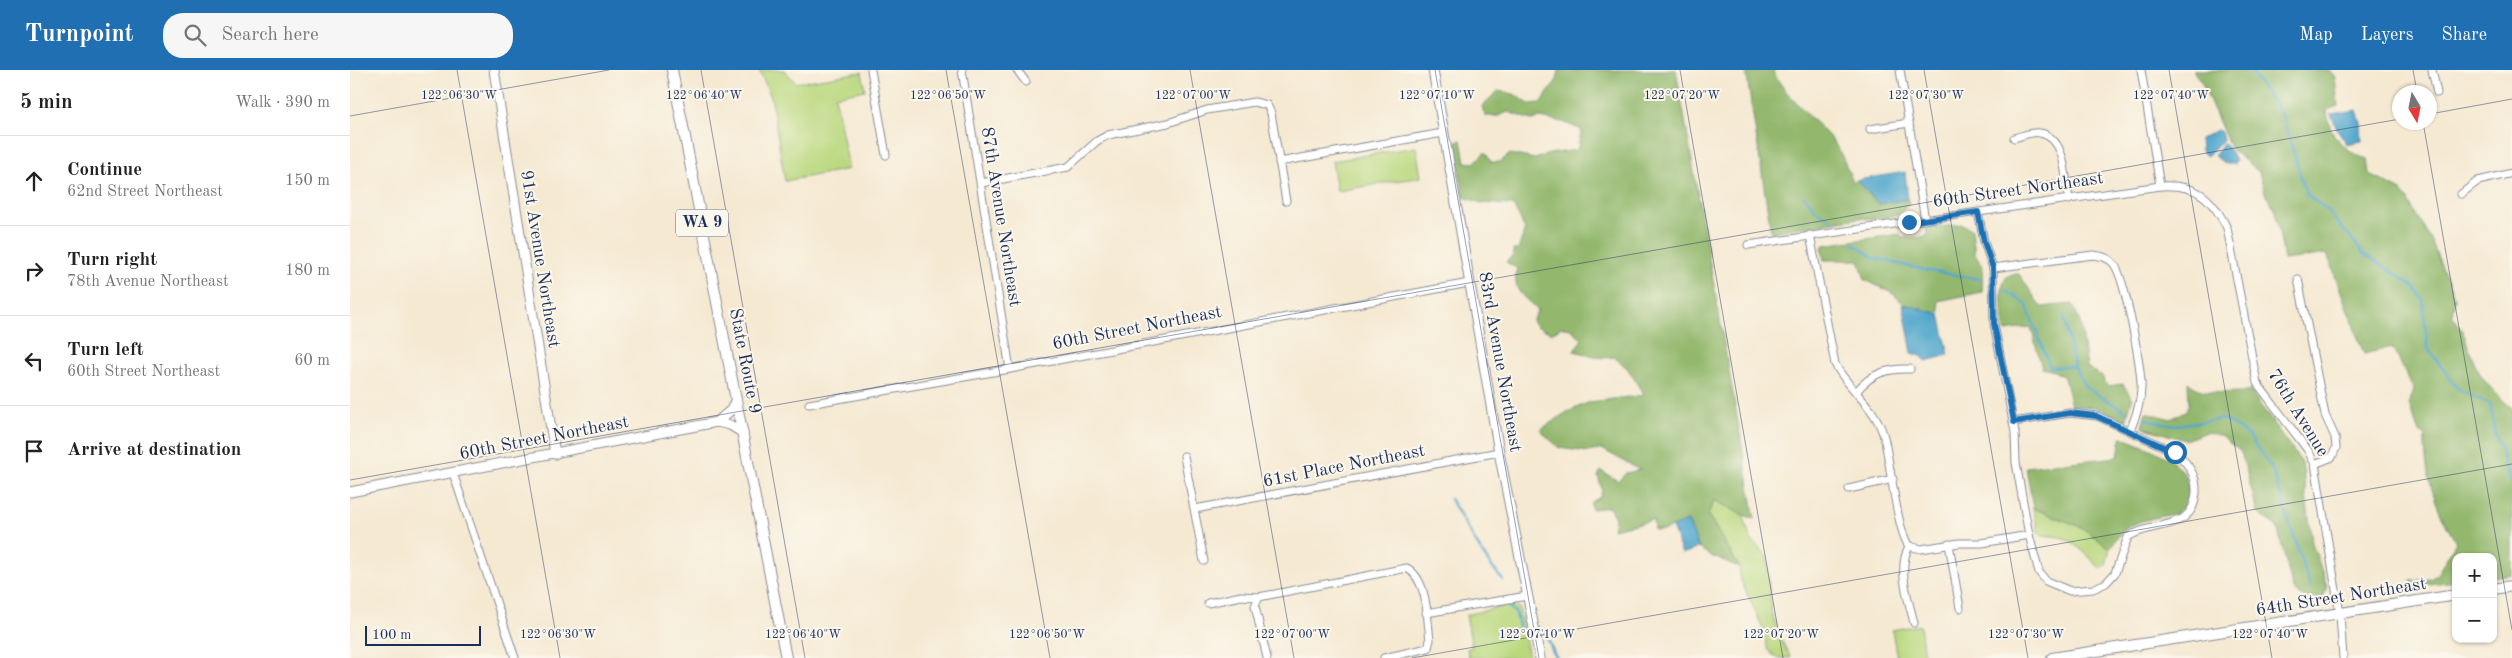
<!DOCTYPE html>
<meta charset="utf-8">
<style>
:root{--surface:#fff;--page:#f6f6f6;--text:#222;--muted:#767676;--line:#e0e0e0;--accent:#1f6fb2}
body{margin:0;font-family:"Old Standard TT",serif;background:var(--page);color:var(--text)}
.controls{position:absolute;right:15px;bottom:15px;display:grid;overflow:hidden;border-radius:10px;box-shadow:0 1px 4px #0004}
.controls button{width:45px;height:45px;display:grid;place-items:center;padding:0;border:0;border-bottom:1px solid var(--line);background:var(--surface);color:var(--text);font:25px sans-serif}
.compass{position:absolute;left:2042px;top:15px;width:45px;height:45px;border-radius:50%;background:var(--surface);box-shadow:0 1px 4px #0004;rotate:170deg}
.scale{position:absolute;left:15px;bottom:12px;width:116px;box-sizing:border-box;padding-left:5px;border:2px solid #1b2f5e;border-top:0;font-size:14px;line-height:18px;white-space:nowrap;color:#1b2f5e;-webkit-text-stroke:4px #fbf7ec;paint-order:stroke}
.stop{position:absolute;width:15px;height:15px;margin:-11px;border:4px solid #1f6fb2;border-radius:50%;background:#fff}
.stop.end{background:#1f6fb2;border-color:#fff;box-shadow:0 1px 5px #0008}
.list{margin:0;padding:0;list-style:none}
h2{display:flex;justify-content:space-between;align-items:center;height:65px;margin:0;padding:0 20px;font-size:21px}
h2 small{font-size:16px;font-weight:400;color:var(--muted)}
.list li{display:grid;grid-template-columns:32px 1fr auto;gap:15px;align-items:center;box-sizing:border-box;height:90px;padding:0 20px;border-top:1px solid var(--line)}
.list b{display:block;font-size:19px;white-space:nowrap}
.list p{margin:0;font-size:16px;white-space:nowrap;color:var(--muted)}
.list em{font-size:16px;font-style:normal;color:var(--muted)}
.icon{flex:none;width:28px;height:28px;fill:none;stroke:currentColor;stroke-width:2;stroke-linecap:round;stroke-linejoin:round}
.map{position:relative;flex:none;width:2162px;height:588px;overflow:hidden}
header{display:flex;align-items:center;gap:30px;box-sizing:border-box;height:70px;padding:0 25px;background:var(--accent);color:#fff}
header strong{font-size:24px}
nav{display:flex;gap:28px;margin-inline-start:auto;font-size:18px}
.search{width:350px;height:45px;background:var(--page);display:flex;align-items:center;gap:12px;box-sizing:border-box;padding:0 18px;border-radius:20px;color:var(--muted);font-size:19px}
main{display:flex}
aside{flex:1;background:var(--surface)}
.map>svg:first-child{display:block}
.green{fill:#bad87e;stroke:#6a846e}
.forest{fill:#93b86d;stroke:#577466}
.water{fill:#50a6cc;stroke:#366a95}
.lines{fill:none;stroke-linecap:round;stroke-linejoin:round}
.stream{stroke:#50a6cc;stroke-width:2.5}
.minor-casing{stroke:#888c98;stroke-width:9}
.tertiary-casing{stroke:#888c98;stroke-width:11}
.secondary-casing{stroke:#888c98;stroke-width:12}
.primary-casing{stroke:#888c98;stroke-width:12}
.minor{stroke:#fff;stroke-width:7}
.tertiary{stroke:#fff;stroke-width:9}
.secondary{stroke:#fff;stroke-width:10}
.primary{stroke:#fff;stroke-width:10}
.route{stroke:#1f6fb2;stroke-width:6}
.ticks{fill:none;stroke:#1b2f5e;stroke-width:1;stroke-opacity:0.45}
.labels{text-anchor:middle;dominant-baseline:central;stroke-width:4;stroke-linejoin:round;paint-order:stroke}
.shield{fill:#fbf7ec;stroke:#5e6b89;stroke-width:1}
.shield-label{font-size:16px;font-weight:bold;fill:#1b2f5e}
.street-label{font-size:18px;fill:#1b2f5e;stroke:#fbf7ec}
.ticks-label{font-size:12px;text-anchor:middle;fill:#1b2f5e;stroke:#fbf7ec;stroke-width:4;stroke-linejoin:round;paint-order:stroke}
</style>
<header>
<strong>Turnpoint</strong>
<div class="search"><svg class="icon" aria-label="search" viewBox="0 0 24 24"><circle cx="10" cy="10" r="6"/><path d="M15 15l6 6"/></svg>Search here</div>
<nav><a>Map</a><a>Layers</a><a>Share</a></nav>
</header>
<main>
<aside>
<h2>5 min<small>Walk · 390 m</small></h2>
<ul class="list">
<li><svg class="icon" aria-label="ahead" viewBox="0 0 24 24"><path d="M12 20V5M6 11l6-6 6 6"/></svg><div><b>Continue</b><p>62nd Street Northeast</p></div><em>150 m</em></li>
<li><svg class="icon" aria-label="right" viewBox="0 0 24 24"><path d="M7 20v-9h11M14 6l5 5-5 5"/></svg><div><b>Turn right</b><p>78th Avenue Northeast</p></div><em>180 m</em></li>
<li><svg class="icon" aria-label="left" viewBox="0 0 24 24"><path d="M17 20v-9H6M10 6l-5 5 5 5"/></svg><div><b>Turn left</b><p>60th Street Northeast</p></div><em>60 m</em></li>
<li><svg class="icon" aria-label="arrive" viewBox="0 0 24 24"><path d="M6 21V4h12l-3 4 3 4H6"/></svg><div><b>Arrive at destination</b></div></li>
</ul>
</aside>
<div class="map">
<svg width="2162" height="588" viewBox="0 0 2162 588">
<rect width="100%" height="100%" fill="#fbf7ec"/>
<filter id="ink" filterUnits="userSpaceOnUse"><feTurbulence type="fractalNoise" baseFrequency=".02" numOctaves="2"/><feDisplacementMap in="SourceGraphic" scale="10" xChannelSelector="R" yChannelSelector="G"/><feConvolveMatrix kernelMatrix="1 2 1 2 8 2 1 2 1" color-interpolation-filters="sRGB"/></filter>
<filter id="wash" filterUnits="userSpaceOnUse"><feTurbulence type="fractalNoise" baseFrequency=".0096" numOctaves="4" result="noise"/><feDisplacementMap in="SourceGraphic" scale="20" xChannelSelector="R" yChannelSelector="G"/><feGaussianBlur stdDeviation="1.12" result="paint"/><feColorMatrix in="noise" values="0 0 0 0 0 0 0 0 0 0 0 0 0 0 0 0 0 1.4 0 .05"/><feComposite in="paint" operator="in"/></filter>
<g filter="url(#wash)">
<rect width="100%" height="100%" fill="#f5e9d2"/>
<g class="green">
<path d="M409,0H434L446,13L512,2L515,20L485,26L499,99L435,111L421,27Z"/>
<path d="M1066,77L1071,107L987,121L982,91Z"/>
<path d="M1364,430L1393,445L1400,468L1417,487L1421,541L1429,566L1441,588H1427L1418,580L1412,556L1391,511L1389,497L1358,445Z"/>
<path d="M1683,438L1731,457L1760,478L1756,495L1750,499C1739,486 1728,475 1713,468C1707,465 1698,467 1689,464Z"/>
<path d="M1163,534L1169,538L1179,588H1119L1117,579L1122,577L1116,545Z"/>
<path d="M1570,555L1574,588H1547L1542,560Z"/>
</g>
<g class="forest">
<path d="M1209,0H1326L1405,449L1393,445L1364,430L1358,445L1389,497L1361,486L1349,478L1338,451L1314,460H1304L1303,450L1263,459L1265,448L1259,437L1242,439L1240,433L1250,427L1252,420L1248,406L1251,401L1268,411L1276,403L1290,400L1252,379L1238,382L1209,378L1190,360L1217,342L1240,332L1294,325L1278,299L1265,287L1253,288L1224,281L1232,269L1221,259L1211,257L1202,263L1186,256L1182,251L1188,240C1174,228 1160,218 1168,199L1156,192L1163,186V180H1168L1175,159L1163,135L1131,133L1114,127L1108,94L1106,71L1111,70L1115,92L1124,93L1135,82L1141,92H1150L1160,84L1185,89L1199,84L1227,80L1232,60L1213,52L1190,48L1182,50L1158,42L1148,46H1135L1132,36L1148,21L1164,24L1179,34L1191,33L1207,10Z"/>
<path d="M1396,0H1423C1428,19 1468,53 1482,70C1491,81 1497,98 1503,112L1507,110L1528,134L1558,129L1559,134L1547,145L1525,149L1509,148L1421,162Z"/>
<path d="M1843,0H1979L1985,7L1988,36L1977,40C1979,68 1993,78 2017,90L2019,104L2053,122L2081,171L2105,228L2102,245C2116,264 2115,270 2123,290C2130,308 2147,326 2162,338V504L2143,507V487H2106V511L2061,516V511L2081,509L2088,503L2106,472C2086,440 2074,404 2075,366L2069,362L2059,334L2064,319L2042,277L2014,284L1977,184L1934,190L1925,139L1915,123L1909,102L1881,79L1852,13Z"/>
<path d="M1612,154L1622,160L1625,185L1633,196L1632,222L1588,231L1590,244L1554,234L1541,222L1515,210L1509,190H1474L1472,177L1474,175L1550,164L1551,168L1577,167L1576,159Z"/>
<path d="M1669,204L1691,237L1723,234L1731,255L1737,297L1751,306L1758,316L1773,314L1782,329L1776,351L1746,337L1721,336L1714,307L1704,301L1692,298L1681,257L1655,261C1653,250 1647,213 1658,206C1660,204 1666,204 1669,204Z"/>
<path d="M1838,312C1855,328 1879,321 1901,322L1952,393L1962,473L1977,516L1973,528L1956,529L1943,519L1927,457L1908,443L1891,382L1872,367L1857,362L1835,370L1792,357L1796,342L1821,349L1836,341L1839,334Z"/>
<path d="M1771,367C1794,377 1841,390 1838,422C1837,430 1834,437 1828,442C1824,445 1818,445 1813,446C1786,452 1776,453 1760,478L1731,457L1683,438L1676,397L1768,387Z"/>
</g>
<g class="water">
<path d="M2007,40L2011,53L2012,71L1997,74L1987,59L1981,44Z"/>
<path d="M1867,60L1871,62L1873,70L1857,86L1851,81L1850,69Z"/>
<path d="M1874,73L1886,89L1884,94H1876L1864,86Z"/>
<path d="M1555,102L1558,129L1529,134L1507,110Z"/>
<path d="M1553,234L1590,244L1599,285L1576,291L1571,286L1562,283Z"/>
<path d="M1338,451L1349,478L1332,484L1322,457Z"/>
</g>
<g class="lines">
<g class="stream">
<path d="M1900,0L1933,48L1956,124L1978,141L2013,183L2062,215L2073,230L2077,277L2108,319L2141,335L2144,360L2162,417"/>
<path d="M1454,126L1466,140L1484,151"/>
<path d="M1504,174L1524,188L1574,200L1630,209"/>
<path d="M1656,221L1676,234L1700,297L1724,296L1735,317L1777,342"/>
<path d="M1714,246L1724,296"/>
<path d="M1796,349L1824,355L1874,349L1898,365L1922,399L1960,517"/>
<path d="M1100,429C1118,456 1131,487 1153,510"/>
<path d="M1158,536L1166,543L1170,561"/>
<path d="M1193,560C1200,569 1200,579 1207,588"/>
</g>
</g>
</g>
<g filter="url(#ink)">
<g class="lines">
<g class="minor-casing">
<g id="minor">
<path d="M521,0L536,85"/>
<path d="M612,0L660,299"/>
<path d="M667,0L676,12"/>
<path d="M1550,0L1575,150"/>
<path d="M1791,0L1810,116"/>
<path d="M2082,0L2087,23"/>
<path d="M1520,59L1559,53"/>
<path d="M1664,68C1672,66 1682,61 1690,63C1717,68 1715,109 1719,130"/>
<path d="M929,92L1093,63"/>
<path d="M631,113L718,97L747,71L758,65L818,53L857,40L904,32L917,35L921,43L936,131"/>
<path d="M2111,124L2128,111L2162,103"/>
<path d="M1628,142L1634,172L1643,198L1644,254L1665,362L1666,393L1679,465L1689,502L1696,511L1720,521L1743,519L1756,513L1765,503L1778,467C1803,450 1844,463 1846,422C1847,405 1837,392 1825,382L1747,346L1720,343L1663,352"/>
<path d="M1460,165L1485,294C1499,321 1526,336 1534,367C1540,391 1547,461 1559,476C1547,500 1558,527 1564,553"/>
<path d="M1398,175L1810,116C1846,114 1861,126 1877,158L1907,313L1957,379L1965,394L1990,544L1993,588"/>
<path d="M1643,198L1743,185C1751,186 1758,187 1764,194C1775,208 1790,292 1791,313C1792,330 1786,345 1780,361"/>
<path d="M1948,209L1975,345L1985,367L1986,378L1982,387L1965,394"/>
<path d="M1506,322C1520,304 1537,298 1560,299"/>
<path d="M459,334L660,299L1119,213"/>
<path d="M834,386L854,491"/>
<path d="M103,403L165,588"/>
<path d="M1499,419L1543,409"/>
<path d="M845,439L1149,382"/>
<path d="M1599,474L1610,538"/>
<path d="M1559,476L1571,479L1609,473H1632L1679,465"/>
<path d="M909,527L905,536L917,588"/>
<path d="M858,533L891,526L909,527L1057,498C1078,510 1077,548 1080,570L1078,578L1034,588"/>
<path d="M1076,543L1177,526"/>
</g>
</g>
<g class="tertiary-casing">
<g id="tertiary">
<path d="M144,0L205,384"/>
<path d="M1083,0L1149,382L1190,588"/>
<path d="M367,352L381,340L386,329"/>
<path d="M0,422L367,352L380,355L393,363"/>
</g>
</g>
<g class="secondary-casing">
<g id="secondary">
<path d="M2143,519L2162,516"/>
<path d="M1702,588L2106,525"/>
</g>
</g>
<g class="primary-casing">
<path id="primary" d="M322,0L436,588"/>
</g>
<use href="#minor" class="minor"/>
<use href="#tertiary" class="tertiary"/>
<use href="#secondary" class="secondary"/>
<use href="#primary" class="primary"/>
</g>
</g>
<g class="lines" filter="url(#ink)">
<path class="route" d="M1559,152L1628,142L1634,172L1643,198L1644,254L1664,352L1720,343L1746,346L1825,382"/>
</g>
<path class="ticks" d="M107,0L210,588M351,0L455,588M596,0L700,588M840,0L944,588M1085,0L1189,588M1330,0L1433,588M1574,0L1678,588M1819,0L1922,588M2063,0L2067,22M2080,44L2162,29M0,46L259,0M2073,52L2162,560M0,410L2050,49M1062,588L2162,394"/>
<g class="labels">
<rect class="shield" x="326" y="139.5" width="52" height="27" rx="4"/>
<g class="shield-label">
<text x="352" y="153">WA 9</text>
</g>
<g class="street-label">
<text transform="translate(1668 120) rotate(-8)">60th Street Northeast</text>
<text transform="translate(651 147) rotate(81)">87th Avenue Northeast</text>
<text transform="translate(190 189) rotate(81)">91st Avenue Northeast</text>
<text transform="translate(787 258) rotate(-11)">60th Street Northeast</text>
<text transform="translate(395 291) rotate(79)">State Route 9</text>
<text transform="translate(1150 292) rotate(80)">83rd Avenue Northeast</text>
<text transform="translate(1948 343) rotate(58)">76th Avenue</text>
<text transform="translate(194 368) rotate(-11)">60th Street Northeast</text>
<text transform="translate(994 396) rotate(-11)">61st Place Northeast</text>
<text transform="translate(1991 527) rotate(-9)">64th Street Northeast</text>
</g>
</g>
<g class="ticks-label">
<text x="109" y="29">122°06'30"W</text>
<text x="354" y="29">122°06'40"W</text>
<text x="598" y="29">122°06'50"W</text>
<text x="843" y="29">122°07'00"W</text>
<text x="1087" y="29">122°07'10"W</text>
<text x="1332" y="29">122°07'20"W</text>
<text x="1576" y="29">122°07'30"W</text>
<text x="1821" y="29">122°07'40"W</text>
<text x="208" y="568">122°06'30"W</text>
<text x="453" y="568">122°06'40"W</text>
<text x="697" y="568">122°06'50"W</text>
<text x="942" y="568">122°07'00"W</text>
<text x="1187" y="568">122°07'10"W</text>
<text x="1431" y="568">122°07'20"W</text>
<text x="1676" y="568">122°07'30"W</text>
<text x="1920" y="568">122°07'40"W</text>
</g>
</svg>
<div class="controls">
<button>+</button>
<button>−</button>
</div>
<svg class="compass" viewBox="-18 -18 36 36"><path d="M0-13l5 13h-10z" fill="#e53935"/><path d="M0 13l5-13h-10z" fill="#767676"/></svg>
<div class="scale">100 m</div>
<div class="stop" style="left:1825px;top:382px"></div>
<div class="stop end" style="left:1559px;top:152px"></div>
</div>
</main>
